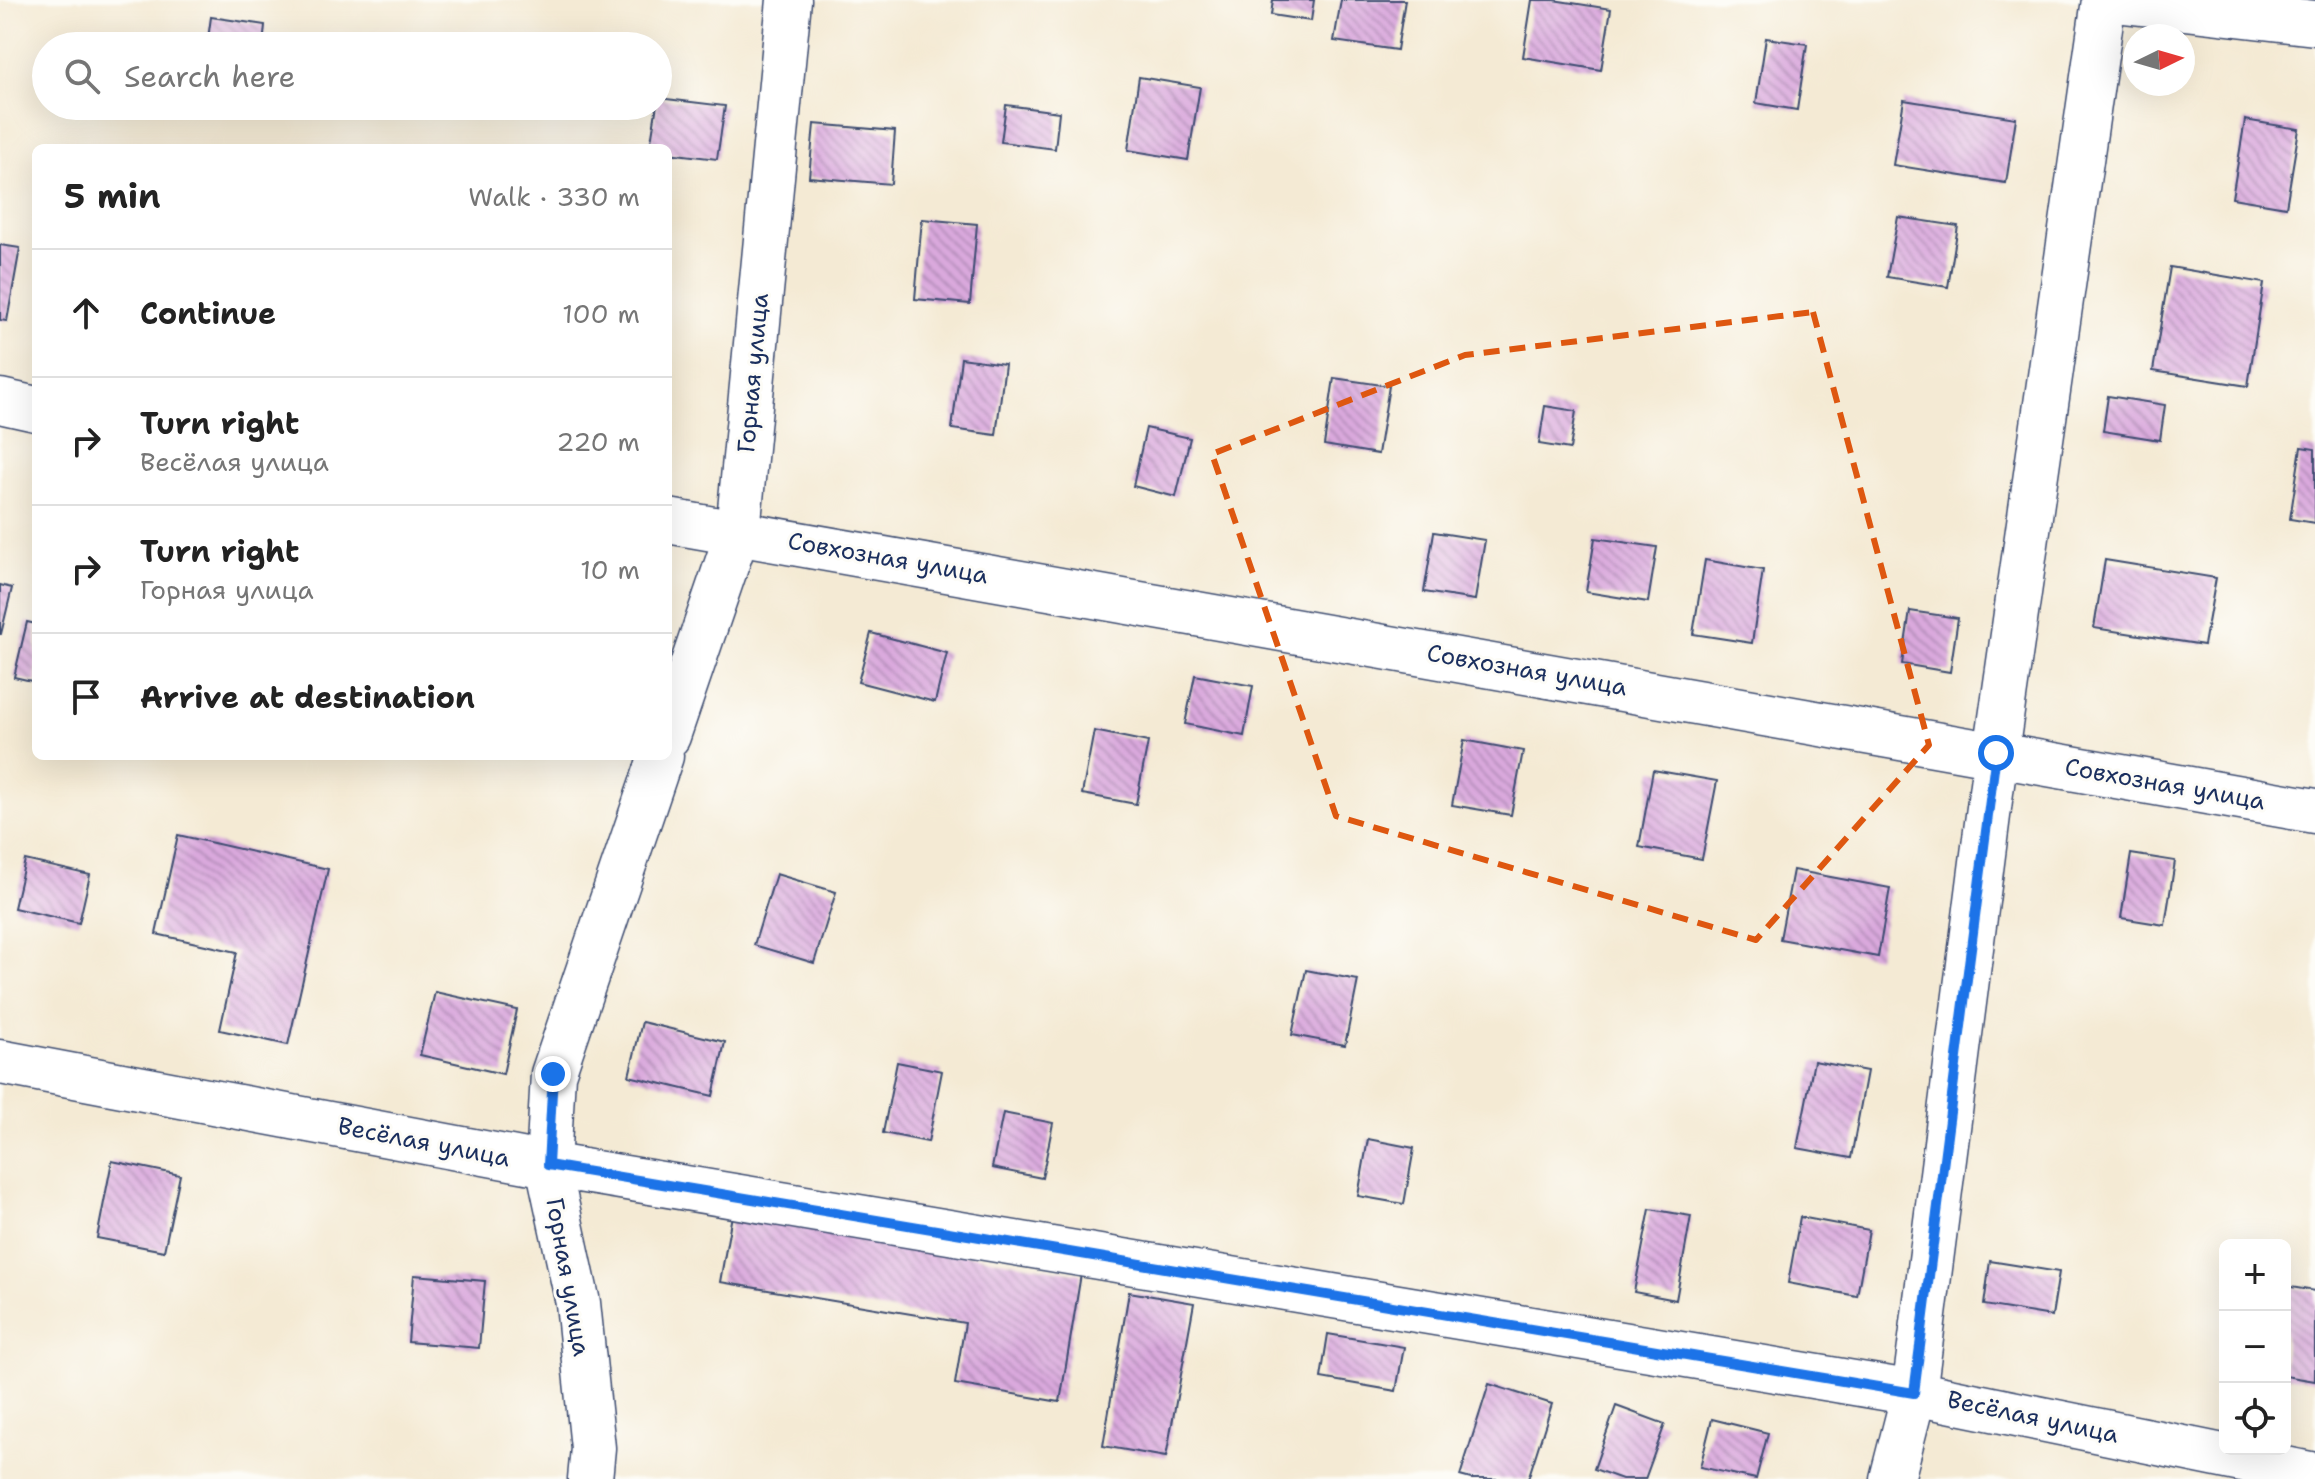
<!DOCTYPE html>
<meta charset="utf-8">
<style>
:root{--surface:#fff;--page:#f2f2f2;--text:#222;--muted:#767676;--line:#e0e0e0}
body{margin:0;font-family:"Shantell Sans",sans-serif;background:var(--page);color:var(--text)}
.controls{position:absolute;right:24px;bottom:24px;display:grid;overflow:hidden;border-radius:12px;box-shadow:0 8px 32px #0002}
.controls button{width:72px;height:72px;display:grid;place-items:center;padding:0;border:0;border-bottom:2px solid var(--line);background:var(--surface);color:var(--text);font:40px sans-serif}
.compass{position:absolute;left:2123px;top:24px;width:72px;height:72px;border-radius:50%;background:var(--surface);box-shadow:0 8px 32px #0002;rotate:85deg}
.stop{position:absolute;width:24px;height:24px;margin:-18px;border:6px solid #1a73e8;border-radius:50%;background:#fff}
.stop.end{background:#1a73e8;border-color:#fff;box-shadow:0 2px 8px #0008}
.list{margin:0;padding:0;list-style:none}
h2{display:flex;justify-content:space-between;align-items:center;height:104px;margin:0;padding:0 32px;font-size:34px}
h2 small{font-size:26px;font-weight:400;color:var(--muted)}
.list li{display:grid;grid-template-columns:52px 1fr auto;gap:24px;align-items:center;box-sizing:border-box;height:128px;padding:0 32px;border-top:2px solid var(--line)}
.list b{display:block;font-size:30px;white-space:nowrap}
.list p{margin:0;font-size:26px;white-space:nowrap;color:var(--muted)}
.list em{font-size:26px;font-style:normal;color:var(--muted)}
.icon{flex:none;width:44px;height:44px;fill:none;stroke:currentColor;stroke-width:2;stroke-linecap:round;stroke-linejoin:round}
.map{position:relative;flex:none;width:2315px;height:1479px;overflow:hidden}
.search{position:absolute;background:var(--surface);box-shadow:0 8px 32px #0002;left:32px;top:32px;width:640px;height:88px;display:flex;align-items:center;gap:20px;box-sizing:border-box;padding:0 28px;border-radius:44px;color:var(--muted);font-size:30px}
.panel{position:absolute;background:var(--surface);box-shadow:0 8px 32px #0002;left:32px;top:144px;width:640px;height:616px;border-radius:12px}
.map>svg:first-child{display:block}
.building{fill:url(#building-back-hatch)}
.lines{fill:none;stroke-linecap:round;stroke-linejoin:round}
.minor-casing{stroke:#3c4b70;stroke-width:47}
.minor{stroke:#fff;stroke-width:44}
.route{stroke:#1a73e8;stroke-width:10}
.marked{fill:none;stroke:#de5710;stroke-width:6;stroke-dasharray:16 10;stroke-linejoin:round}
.labels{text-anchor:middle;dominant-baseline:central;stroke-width:6;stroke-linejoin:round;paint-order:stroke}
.street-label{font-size:24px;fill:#1b2f5e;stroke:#fdfcf7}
</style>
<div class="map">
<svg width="2315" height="1479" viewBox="0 0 2315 1479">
<defs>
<pattern id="building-back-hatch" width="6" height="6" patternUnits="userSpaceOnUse" patternTransform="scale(2)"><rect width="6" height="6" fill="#daa9dd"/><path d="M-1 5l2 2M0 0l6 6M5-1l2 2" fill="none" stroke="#b08ab6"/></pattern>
</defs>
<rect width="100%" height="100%" fill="#fdfcf7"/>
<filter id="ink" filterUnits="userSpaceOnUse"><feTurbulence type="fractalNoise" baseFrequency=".0125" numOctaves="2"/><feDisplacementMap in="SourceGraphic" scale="16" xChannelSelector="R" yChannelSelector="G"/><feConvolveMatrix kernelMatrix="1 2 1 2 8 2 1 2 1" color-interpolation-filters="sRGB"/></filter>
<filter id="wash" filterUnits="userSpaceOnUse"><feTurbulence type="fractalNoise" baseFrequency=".006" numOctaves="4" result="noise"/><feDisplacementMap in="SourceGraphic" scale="32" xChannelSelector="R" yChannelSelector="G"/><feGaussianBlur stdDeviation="1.8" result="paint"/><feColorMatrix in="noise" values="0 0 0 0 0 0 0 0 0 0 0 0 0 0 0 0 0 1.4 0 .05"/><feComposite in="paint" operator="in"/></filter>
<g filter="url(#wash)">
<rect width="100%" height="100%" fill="#f4ead4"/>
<g id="blocks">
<g class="building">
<path d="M1273,0H1314L1311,21L1271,15Z"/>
<path d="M1341,0H1405L1397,50L1334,41Z"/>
<path d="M1532,0H1553L1611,9L1601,70L1523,57Z"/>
<path d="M211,17L265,25L263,46H207Z"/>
<path d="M1766,38L1807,44L1797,110L1756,103Z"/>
<path d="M1139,77L1200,87L1188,160L1128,150Z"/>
<path d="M658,98L725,106L717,159L668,153V148H650Z"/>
<path d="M1904,100L2016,118L2006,183L1893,165Z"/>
<path d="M1006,105L1059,112L1055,149L1001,142Z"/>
<path d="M2245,120L2299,129L2286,207L2232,198Z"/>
<path d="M814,124L895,131L891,184L809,177Z"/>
<path d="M1898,217L1958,226L1948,287L1887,277Z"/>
<path d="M922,219L977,224L970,304L915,299Z"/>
<path d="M0,245L20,248L7,321L0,320Z"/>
<path d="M2170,267L2264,283L2248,386L2153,371Z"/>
<path d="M961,358L1005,364L996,435L952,429Z"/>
<path d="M1334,378L1389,386L1378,454L1324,445Z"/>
<path d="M2108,396L2165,405L2160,440L2103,431Z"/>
<path d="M1545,406L1576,411L1570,449L1539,444Z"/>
<path d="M1146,428L1190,438L1176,497L1133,486Z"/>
<path d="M2301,447L2315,449V523L2290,519Z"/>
<path d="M1434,532L1485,540L1475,600L1424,592Z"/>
<path d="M1595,538L1657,547L1648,602L1586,592Z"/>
<path d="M1705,560L1763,570L1752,643L1693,634Z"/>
<path d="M2105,560L2216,578L2204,645L2094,628Z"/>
<path d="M0,585L12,588L1,634H0Z"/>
<path d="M1910,611L1958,618L1950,672L1902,664Z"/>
<path d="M27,622L36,624V682L14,677Z"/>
<path d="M871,633L947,653L935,702L858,682Z"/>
<path d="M1195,675L1253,686L1244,736L1185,724Z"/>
<path d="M1094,731L1148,742L1136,804L1082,794Z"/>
<path d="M1464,740L1523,751L1511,815L1452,805Z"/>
<path d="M1653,770L1717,781L1702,859L1639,847Z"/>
<path d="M178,835L328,869L288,1045L220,1030L237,952L156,934Z"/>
<path d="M2131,854L2175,861L2165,925L2121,918Z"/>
<path d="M25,860L90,875L79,923L14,908Z"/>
<path d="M1793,870L1890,888L1878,957L1780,939Z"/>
<path d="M776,874L836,892L814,963L754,945Z"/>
<path d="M1306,970L1358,980L1345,1045L1292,1035Z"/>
<path d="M435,992L517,1010L503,1074L420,1055Z"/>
<path d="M642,1022L725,1042L713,1096L629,1076Z"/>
<path d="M1814,1061L1867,1071L1851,1158L1797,1148Z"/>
<path d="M897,1062L942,1071L928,1142L883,1133Z"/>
<path d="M1003,1113L1053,1123L1042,1178L992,1168Z"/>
<path d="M1368,1139L1414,1148L1404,1204L1358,1196Z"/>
<path d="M112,1161L180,1175L164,1251L97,1238Z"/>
<path d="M1650,1209L1691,1216L1676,1300L1634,1292Z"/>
<path d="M732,1215L1081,1274L1060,1402L955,1384L965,1323L720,1282Z"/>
<path d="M1800,1217L1869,1230L1857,1296L1788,1283Z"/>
<path d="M1990,1261L2059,1272L2052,1316L1984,1305Z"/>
<path d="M414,1275L485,1281L479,1348L408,1342Z"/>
<path d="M2285,1286L2315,1291V1381L2285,1376Z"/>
<path d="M1129,1292L1194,1303L1166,1457L1103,1446Z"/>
<path d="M1328,1334L1404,1347L1396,1391L1321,1378Z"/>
<path d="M1489,1384L1552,1404L1528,1479H1471L1460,1476Z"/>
<path d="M1616,1406L1665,1424L1645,1479H1622L1594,1469Z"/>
<path d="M1712,1419L1768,1433L1756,1479L1700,1467Z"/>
</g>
</g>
</g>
<g filter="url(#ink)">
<use href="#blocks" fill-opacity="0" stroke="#3c4b70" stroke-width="2"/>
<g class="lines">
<g class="minor-casing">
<g id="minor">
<path d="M2115,0L2315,23"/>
<path d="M0,401L36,409"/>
<path d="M668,521L2315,811"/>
<path d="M668,736L738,531L789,0"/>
<path d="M0,1062L548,1165L1914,1393L2315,1475"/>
<path d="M590,1479L593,1448L578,1303L548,1165L553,1074L661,756"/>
<path d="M1892,1479L1914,1393L1996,753L2104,0"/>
</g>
</g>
<use href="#minor" class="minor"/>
</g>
</g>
<g class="lines" filter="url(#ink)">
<path class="route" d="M553,1074L548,1165L1914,1393L1996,753"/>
</g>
<path class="marked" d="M1813,312L1929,745L1756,940L1336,816L1212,454L1465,355Z"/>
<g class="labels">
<g class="street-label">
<text transform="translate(753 373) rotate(-85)">Горная улица</text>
<text transform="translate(888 558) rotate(10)">Совхозная улица</text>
<text transform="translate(1527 670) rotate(10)">Совхозная улица</text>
<text transform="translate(2165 784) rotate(10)">Совхозная улица</text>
<text transform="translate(424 1142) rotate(11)">Весёлая улица</text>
<text transform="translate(568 1277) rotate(80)">Горная улица</text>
<text transform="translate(2033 1417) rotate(12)">Весёлая улица</text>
</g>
</g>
</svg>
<div class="controls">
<button>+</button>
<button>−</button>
<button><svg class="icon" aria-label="locate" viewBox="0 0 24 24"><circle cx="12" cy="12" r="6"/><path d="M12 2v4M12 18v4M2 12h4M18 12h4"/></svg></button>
</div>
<svg class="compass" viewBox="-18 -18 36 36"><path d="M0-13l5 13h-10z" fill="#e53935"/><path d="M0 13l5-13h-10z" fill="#767676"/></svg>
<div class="stop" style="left:1996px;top:753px"></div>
<div class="stop end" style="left:553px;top:1074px"></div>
<div class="search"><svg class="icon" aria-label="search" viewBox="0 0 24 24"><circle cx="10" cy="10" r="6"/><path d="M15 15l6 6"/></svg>Search here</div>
<section class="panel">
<h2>5 min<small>Walk · 330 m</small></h2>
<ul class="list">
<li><svg class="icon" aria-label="ahead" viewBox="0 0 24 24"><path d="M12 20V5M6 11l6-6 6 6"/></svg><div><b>Continue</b></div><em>100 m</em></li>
<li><svg class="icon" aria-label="right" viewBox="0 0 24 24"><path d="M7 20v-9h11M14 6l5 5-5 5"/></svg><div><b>Turn right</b><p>Весёлая улица</p></div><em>220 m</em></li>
<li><svg class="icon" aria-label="right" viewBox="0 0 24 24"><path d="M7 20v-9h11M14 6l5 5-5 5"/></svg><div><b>Turn right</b><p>Горная улица</p></div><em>10 m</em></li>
<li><svg class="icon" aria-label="arrive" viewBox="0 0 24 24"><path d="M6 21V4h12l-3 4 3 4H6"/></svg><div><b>Arrive at destination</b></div></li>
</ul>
</section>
</div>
